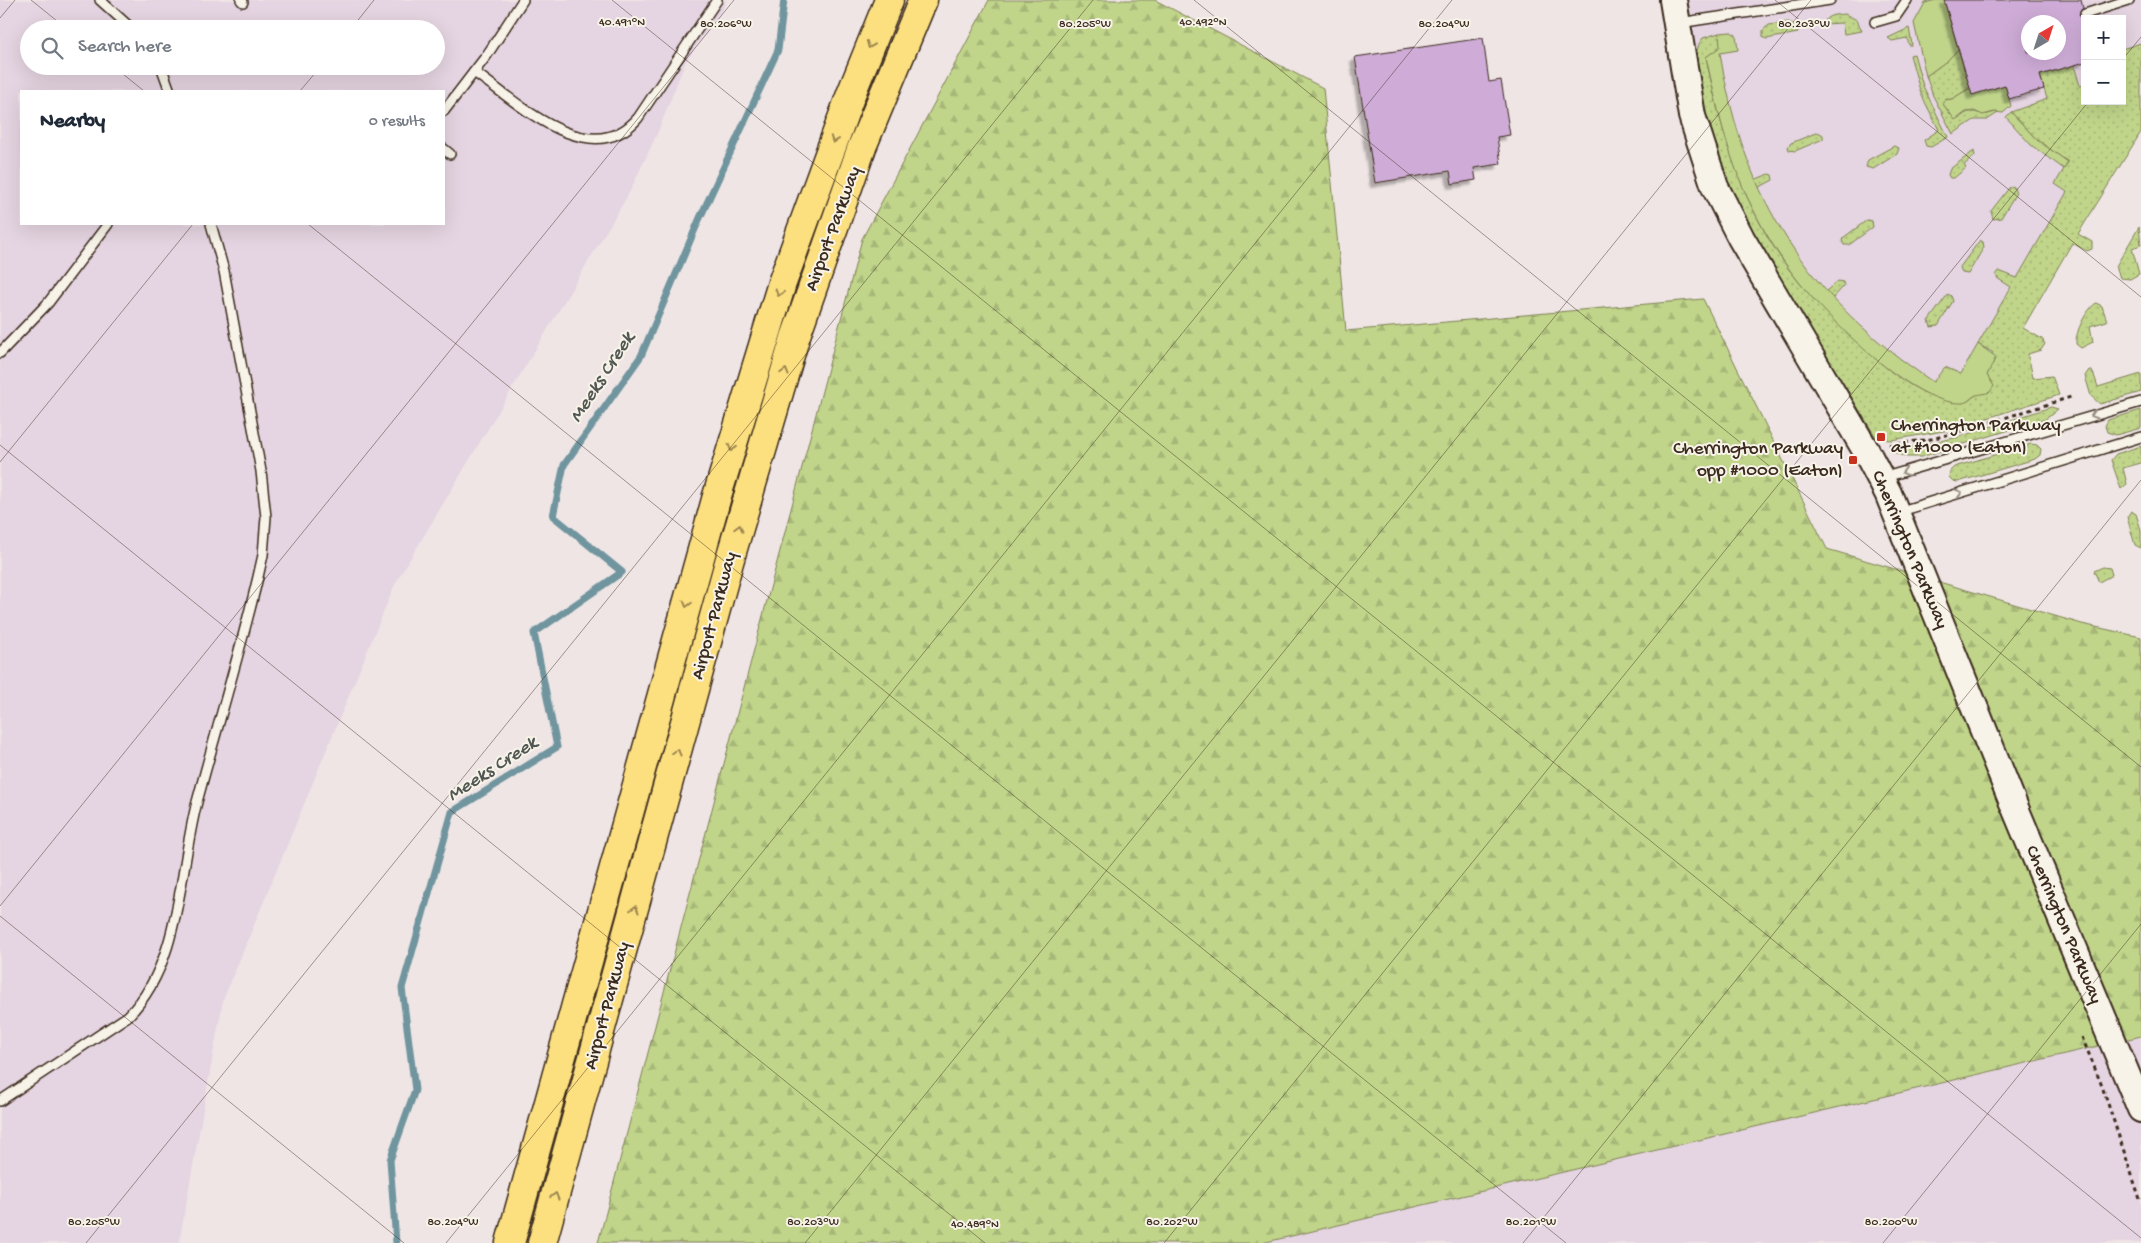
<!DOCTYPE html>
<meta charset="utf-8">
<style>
:root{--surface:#fff;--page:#f2f2f3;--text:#1f2937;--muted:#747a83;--line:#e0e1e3}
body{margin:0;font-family:"Gochi Hand",sans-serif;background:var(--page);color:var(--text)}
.controls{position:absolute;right:15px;top:15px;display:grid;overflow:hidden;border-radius:0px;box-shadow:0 5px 20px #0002}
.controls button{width:45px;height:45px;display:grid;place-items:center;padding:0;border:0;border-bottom:1px solid var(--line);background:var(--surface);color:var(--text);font:25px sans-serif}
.compass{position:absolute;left:2021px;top:15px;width:45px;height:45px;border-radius:50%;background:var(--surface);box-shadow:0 5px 20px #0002;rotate:39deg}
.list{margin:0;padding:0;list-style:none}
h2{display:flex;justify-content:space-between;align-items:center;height:65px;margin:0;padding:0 20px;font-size:21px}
h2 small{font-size:16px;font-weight:400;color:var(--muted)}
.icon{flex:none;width:28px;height:28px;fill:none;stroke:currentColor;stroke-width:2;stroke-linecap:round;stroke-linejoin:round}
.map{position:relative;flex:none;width:2141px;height:1243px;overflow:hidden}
.search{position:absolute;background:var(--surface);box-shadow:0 5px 20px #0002;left:20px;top:20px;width:425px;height:55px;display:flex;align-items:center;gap:12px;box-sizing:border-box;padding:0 18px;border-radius:28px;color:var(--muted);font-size:19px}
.panel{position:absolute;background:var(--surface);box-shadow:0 5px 20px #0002;left:20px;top:90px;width:425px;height:135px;border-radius:0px}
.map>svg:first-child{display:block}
.built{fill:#e5d4e1;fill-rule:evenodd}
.grass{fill:url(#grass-dots);stroke:#7e8054}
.forest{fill:url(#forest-firs);stroke:#7e8054}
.garden{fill:#c0d58a;stroke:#7e8054}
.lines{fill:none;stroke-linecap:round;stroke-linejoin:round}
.stream{stroke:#6f959e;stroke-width:7}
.building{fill:#ceacd7;stroke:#3b2a1e;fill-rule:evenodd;filter:url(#shadow)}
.lane-casing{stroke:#3b2a1e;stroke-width:12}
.secondary-casing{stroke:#3b2a1e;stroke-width:30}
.highway-casing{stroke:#3b2a1e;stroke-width:31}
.path{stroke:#3b2a1e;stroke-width:3;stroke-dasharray:4 4;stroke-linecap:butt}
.lane{stroke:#f7f3e8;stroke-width:9}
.secondary{stroke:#f7f3e8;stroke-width:26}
.highway{stroke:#fce080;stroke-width:28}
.oneway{stroke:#9c854f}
.oneway2{stroke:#998e83}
.ticks{fill:none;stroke:#3b2a1e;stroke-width:1;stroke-opacity:0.45}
.poi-dot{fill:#c8321e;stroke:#f7f3e8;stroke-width:2}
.labels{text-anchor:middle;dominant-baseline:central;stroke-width:4;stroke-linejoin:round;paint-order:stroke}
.street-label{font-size:19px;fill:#3b2a1e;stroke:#f7f3e8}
.poi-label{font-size:19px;fill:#3b2a1e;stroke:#f7f3e8;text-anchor:start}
.water-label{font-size:20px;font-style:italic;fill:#515753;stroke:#f7f3e8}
.ticks-label{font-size:12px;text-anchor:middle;fill:#3b2a1e;stroke:#f7f3e8;stroke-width:4;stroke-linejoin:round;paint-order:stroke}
</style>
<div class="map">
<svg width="2141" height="1243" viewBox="0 0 2141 1243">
<defs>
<pattern id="grass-dots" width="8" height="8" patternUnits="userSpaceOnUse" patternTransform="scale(1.25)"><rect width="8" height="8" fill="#c0d58a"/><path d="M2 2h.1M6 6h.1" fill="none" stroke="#a6b777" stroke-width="1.8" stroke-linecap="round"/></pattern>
<pattern id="forest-firs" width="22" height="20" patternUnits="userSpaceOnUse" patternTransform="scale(1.25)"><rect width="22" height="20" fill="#c0d58a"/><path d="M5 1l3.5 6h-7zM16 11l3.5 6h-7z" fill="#a6b777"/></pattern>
<filter id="shadow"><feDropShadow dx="-4.5" dy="4.5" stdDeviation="1" flood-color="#0004"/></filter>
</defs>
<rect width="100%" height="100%" fill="#efe5e5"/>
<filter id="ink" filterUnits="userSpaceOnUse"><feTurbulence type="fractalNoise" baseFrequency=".02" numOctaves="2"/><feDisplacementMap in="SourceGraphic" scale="10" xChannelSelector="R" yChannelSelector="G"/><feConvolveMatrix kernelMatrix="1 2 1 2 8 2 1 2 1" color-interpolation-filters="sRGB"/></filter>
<g filter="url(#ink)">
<g class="built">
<path d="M0,0H726L723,9L685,63L657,134L628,195L395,584L223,1000L179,1243H0ZM29,29H436V66H29ZM21,91H444V224H21Z"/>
<path d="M1688,0H2141V104L1950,414L1804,305L1693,99ZM2085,19H2122V101H2085ZM2028,22H2058V52H2028Z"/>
<path d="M2141,1036V1243H1262L2074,1052Z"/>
</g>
<g class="grass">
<path d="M1845,14L1857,20L1862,31L1844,34L1842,23L1824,24C1826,14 1836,15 1845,14Z"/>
<path d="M1788,22L1796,25L1798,33L1766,39L1763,37V30L1769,25Z"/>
<path d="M1909,28L1912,45H1909L1907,38L1892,41L1888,38Z"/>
<path d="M1719,33L1721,47L1706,57C1723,144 1749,227 1809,294C1824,311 1841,327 1858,342C1881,365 1910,390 1942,399C1950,402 1959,401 1968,401L1991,383L1987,375L1993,363L1992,352L1978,344L2011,287L1997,278L1996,275L1999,271L2017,278L2067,192L2055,184L2068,162L2037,140L2011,112L2047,99L2040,75L2074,65L2080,86L2085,85V101H2122V49L2141,43V132L2078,234L2092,242V249L2087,251L2072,243L2023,328L2042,339L2045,344L2041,350L2028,354L2033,378L2052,376L2059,395L1950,430L1891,440L1877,439L1753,235C1735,203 1675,67 1703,38Z"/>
<path d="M1958,49L1970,88L1952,99L1945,100L1943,104L1951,115L1959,119C1973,103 1979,120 1994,112L1998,113L1987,120H1974L1953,134L1933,96L1926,76L1948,60Z"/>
<path d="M1914,54L1923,86L1948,137L1931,147L1926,146L1924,140L1939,130L1921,94L1910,55Z"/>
<path d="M1818,132L1823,135V139L1795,151L1789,150L1788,147L1791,143Z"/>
<path d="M1894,146L1899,148L1897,154L1873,169L1866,167L1868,160Z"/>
<path d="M1974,151L1975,156L1964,165L1966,168L1954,178H1950L1948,175L1950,169Z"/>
<path d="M1769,174L1772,175L1773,180L1758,188L1754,180Z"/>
<path d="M2013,186L2016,193L2001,218L1993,219L1991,211L2009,188Z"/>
<path d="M1867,220L1872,221L1873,227L1849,245H1844L1842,241L1843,238Z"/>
<path d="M2139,227L2141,245L2132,248L2139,274L2130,279L2120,278L2116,266Z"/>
<path d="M1980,240L1983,242L1984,247L1968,274L1962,273L1960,267Z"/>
<path d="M1838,281L1843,282L1844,286L1833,298L1826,291Z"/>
<path d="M1948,294L1951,296L1953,301L1938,326L1931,327L1929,320Z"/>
<path d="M2096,303L2102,306L2107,321L2090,326L2093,342L2081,348L2076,344C2075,332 2086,310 2096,303Z"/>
<path d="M2089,370L2093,372L2098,387L2141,374V392L2100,404L2091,396L2085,376Z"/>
<path d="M2051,407L2058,409L2046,419L1921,457H1907L1890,451L1959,437Z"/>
<path d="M2141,410V428L2116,435L2107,432L2105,426L2108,420Z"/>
<path d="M2031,444L2037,445L2041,449L2040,455L2035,459L1958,482L1953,481L1949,477L1950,471L1954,467Z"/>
<path d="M2141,446V463L2123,468L2127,484L2121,489L2111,460L2116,454Z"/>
<path d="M2131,511L2136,514L2141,530V548L2135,545L2127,517Z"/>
<path d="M2103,567L2110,568L2112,575L2099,582L2094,571Z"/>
</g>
<path class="forest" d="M989,0H1155L1323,88L1346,331L1703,299L1827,549L2082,624L2141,637V1036L1262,1243H598L862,239Z"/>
<g class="garden">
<path d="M1936,0H1944L1958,49L1948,60L1926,76L1914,23L1925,3Z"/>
<path d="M1731,32L1736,35L1738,50L1720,53C1744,201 1808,298 1933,382L1945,367L1961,374L1978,344L1996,357L1987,375L1994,386L1990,392C1985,394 1981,394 1976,395C1971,397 1969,402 1963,403C1916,406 1838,327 1809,294C1786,268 1766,236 1751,205C1728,158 1717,108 1706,57L1720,47L1719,33Z"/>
<path d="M2005,85L2011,106L2003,113L1994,112L1983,115L1974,111L1966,112L1955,120L1943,104L1945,100L1952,99L1970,88L1972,95Z"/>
<path d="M2011,112L2037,140L2068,162L2064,169L2031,145L2006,117Z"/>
</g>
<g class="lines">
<path class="stream" d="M396,1243L390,1160L415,1090L402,988L452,812L557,747L534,633L622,572L553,516L564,465L641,356L699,220L778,50L784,0"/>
</g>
<g class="building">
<path d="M1944,0H2081L2083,8L2079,15L2085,20V62L2040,75L2044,89L2009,99L2005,85L1972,95ZM2028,22H2058V52H2028Z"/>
<path d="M1483,38L1489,82L1501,80L1510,135L1497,137L1501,164L1474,168L1476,180L1452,184L1450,171L1375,183L1355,57Z"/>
</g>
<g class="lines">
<g class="lane-casing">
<g id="lane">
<path d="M100,0L132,29"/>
<path d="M241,0L243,2"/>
<path d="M2085,14L2129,0"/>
<path d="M1875,22L1896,16L1907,0"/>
<path d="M1679,23L1830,0"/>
<path d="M161,66L170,91"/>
<path d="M474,72C515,100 590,174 638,118L717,0"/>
<path d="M444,111L487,55L523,0"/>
<path d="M444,149L450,154"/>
<path d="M0,353L48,303L108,224"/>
<path d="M1882,478L2141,402"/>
<path d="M1898,512L2141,437"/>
<path d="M0,1101L128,1016C181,964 179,870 197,802C217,727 240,653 258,577L263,555L266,517L261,471L224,271L211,224"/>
</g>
</g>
<g class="secondary-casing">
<path id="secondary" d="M1673,0L1692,116L1715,187L1741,238L1865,449L1888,493L2013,803L2141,1109"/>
</g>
<g class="highway-casing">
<g id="highway">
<path d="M510,1243L717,496L782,283L851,94L889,0"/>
<path d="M542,1243L729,562L795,338L862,147L923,0"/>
</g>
</g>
<g class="path">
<path d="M1889,445L1931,439L1966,430L2074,396"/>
<path d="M2082,1037L2102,1086L2141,1202"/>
</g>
<use href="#lane" class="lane"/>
<use href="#secondary" class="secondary"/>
<use href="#highway" class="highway"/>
</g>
<defs><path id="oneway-chevron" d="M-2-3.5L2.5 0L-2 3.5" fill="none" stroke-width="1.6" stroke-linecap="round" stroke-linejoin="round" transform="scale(1.25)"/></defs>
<g class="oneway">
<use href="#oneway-chevron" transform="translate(870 45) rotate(112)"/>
<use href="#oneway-chevron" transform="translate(834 140) rotate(110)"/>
<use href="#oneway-chevron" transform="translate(779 293) rotate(107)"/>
<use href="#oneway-chevron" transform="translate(785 372) rotate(-74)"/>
<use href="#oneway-chevron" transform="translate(732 448) rotate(107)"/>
<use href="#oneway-chevron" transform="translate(739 528) rotate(-74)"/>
<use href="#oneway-chevron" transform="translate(687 604) rotate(105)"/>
<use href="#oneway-chevron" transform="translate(677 752) rotate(-75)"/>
<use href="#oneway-chevron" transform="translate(635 909) rotate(-75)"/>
<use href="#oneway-chevron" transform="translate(555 1196) rotate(-74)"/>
</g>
<g class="oneway2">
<use href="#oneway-chevron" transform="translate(2094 415) rotate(163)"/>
<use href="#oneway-chevron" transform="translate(1905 472) rotate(163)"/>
<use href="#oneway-chevron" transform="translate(1959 493) rotate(-17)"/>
</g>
</g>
<path class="ticks" d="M31,0L67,29M612,0L2141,1238M1194,0L2141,767M1775,0L2141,297M0,18L15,0M351,29L374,0M2122,60L2141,37M113,66L144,91M300,91L321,66M308,224L1566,1243M0,445L985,1243M0,462L193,224M0,906L734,0M0,916L404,1243M86,1243L1093,0M446,1243L1452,0M805,1243L1811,0M1164,1243L2089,101M1523,1243L2141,480M1883,1243L2141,924"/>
<g class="poi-dot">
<rect x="1876" y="432" width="10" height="10" rx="2.5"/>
<rect x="1848" y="455" width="10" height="10" rx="2.5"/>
</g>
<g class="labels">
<g class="street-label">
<text transform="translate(834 229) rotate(-70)">Airport Parkway</text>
<text transform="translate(1909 550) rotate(67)">Cherrington Parkway</text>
<text transform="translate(715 616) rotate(-75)">Airport Parkway</text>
<text transform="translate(2063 925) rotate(67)">Cherrington Parkway</text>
<text transform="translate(608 1006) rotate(-75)">Airport Parkway</text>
</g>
<g class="poi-label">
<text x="1891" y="426">Cherrington Parkway<tspan x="1891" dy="22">at #1000 (Eaton)</tspan></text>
<text x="1843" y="449" text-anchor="end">Cherrington Parkway<tspan x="1843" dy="22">opp #1000 (Eaton)</tspan></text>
</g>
<g class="water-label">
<text transform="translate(603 378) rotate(-57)">Meeks Creek</text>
<text transform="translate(493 770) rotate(-33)">Meeks Creek</text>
</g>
</g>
<g class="ticks-label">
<text x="622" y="25">40.491°N</text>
<text x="1203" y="25">40.492°N</text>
<text x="726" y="27">80.206°W</text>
<text x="1444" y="27">80.204°W</text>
<text x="1085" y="27">80.205°W</text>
<text x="1804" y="27">80.203°W</text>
<text x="94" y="1225">80.205°W</text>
<text x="453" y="1225">80.204°W</text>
<text x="813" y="1225">80.203°W</text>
<text x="1172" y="1225">80.202°W</text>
<text x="1531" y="1225">80.201°W</text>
<text x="1891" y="1225">80.200°W</text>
<text x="975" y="1227">40.489°N</text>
</g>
</svg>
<div class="controls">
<button>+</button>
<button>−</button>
</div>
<svg class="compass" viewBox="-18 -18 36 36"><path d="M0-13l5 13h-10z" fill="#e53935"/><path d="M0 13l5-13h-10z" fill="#747a83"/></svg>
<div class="search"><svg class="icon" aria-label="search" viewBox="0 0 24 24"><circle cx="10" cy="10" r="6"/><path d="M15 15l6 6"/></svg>Search here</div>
<section class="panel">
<h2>Nearby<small>0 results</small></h2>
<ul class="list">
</ul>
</section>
</div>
